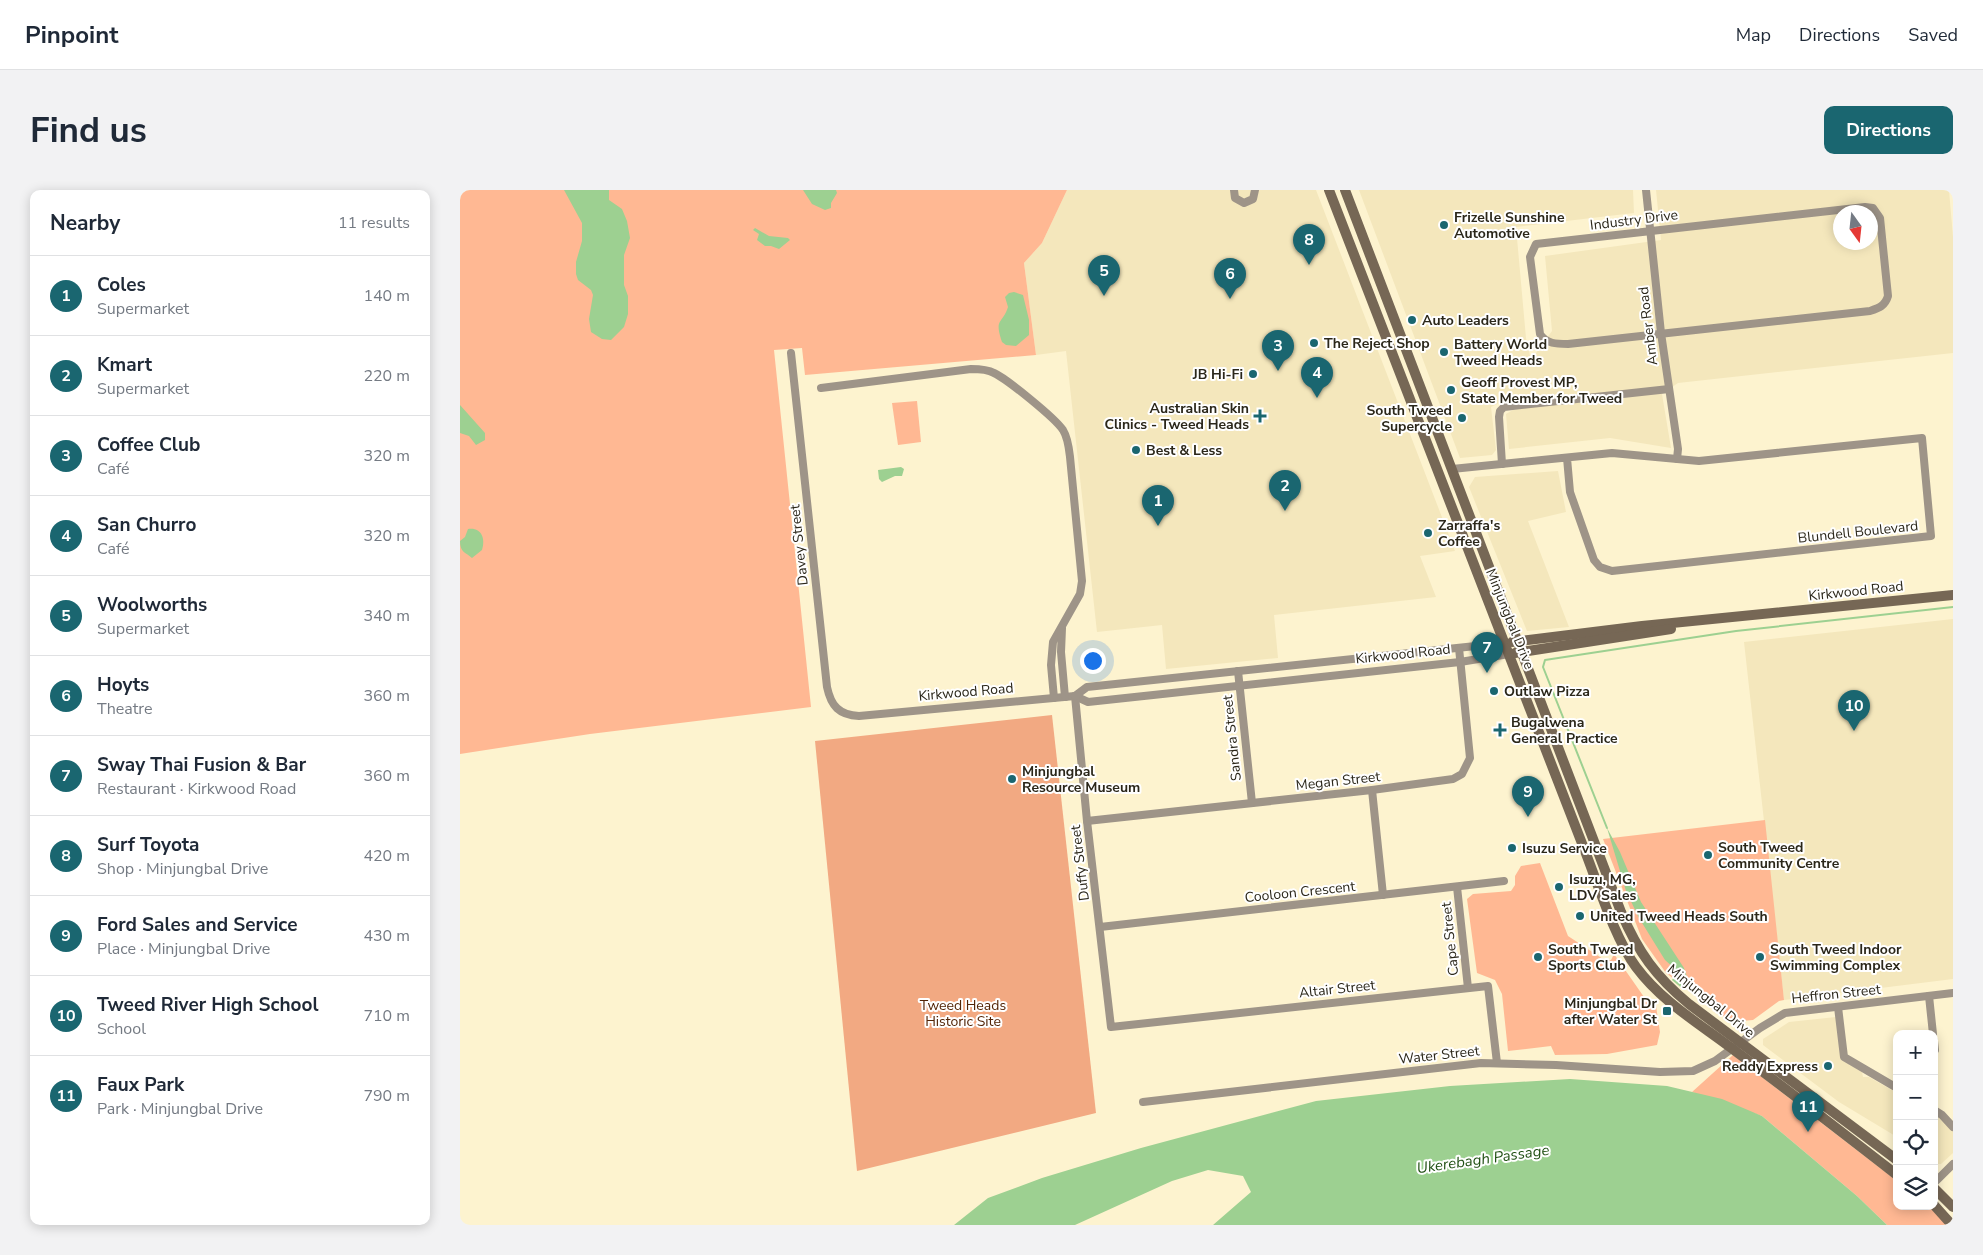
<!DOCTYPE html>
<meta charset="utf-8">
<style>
:root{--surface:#fff;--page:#f2f2f3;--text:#1f2937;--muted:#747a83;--line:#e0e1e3;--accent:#1a6670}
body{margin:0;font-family:"Nunito Sans",sans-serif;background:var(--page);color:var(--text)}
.controls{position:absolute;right:15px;bottom:15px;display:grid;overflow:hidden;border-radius:10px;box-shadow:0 2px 12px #0003}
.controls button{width:45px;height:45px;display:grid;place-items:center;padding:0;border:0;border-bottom:1px solid var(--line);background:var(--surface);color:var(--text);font:25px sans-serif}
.compass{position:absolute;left:1373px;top:15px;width:45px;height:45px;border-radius:50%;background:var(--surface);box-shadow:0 2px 12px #0003;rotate:165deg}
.you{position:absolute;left:632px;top:470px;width:18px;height:18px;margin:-12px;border:4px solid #fff;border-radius:50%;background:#1a73e8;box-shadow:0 0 0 8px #1a73e833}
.badge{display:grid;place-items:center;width:32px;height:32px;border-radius:50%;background:var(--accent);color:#fff;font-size:16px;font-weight:700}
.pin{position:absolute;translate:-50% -41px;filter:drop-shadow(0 1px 2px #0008)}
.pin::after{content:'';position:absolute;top:26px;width:18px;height:15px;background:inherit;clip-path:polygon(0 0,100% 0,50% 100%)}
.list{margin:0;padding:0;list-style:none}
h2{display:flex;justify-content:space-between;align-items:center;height:65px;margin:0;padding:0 20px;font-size:21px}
h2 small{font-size:16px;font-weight:400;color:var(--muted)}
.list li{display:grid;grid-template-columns:32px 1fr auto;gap:15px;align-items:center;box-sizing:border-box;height:80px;padding:0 20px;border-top:1px solid var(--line)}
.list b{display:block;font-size:19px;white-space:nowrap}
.list p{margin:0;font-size:16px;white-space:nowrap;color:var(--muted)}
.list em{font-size:16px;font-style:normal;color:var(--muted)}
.icon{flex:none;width:28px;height:28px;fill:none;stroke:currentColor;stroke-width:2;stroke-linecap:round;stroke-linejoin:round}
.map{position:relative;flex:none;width:1493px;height:1035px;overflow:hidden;border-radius:10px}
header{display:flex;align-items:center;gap:30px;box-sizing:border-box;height:70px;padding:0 25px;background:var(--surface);border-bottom:1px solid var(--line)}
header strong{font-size:24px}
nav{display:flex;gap:28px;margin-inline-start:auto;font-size:18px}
.intro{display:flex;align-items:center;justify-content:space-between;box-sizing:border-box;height:120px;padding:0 30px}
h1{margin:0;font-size:35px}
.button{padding:12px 22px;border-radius:10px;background:var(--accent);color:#fff;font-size:18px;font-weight:700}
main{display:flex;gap:30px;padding:0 30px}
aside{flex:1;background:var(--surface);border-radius:10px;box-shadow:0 2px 12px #0003}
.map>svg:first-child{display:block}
.built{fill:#f4e7bc;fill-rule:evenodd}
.green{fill:#ffb893}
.forest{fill:#f2a982}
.water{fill:#9dd091}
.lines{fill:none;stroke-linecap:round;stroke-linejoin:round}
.stream{stroke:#9dd091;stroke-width:2}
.street{stroke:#9e9488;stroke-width:8}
.secondary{stroke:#766755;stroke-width:10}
.poi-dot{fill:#1a6670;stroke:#fff;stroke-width:2}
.labels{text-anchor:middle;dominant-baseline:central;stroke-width:4;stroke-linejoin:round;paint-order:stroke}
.poi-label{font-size:14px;font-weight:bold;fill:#2b271a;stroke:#fff;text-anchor:start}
.street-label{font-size:14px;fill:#2b271a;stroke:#fff}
.park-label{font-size:14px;fill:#522406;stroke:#fff}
.water-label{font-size:15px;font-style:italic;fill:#1f4f12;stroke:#fff}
</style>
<header>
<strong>Pinpoint</strong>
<nav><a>Map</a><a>Directions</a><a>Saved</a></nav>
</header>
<div class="intro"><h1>Find us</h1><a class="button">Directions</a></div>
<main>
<aside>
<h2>Nearby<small>11 results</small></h2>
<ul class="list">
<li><span class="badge">1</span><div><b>Coles</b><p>Supermarket</p></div><em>140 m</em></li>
<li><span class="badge">2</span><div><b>Kmart</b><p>Supermarket</p></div><em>220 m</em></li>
<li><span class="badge">3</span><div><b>Coffee Club</b><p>Café</p></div><em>320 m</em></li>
<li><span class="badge">4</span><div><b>San Churro</b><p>Café</p></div><em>320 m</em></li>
<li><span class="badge">5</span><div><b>Woolworths</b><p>Supermarket</p></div><em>340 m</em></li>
<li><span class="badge">6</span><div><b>Hoyts</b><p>Theatre</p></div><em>360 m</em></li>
<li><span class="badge">7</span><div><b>Sway Thai Fusion &amp; Bar</b><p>Restaurant · Kirkwood Road</p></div><em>360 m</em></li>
<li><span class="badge">8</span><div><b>Surf Toyota</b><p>Shop · Minjungbal Drive</p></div><em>420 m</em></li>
<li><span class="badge">9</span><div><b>Ford Sales and Service</b><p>Place · Minjungbal Drive</p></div><em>430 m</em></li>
<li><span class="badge">10</span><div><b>Tweed River High School</b><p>School</p></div><em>710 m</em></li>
<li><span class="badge">11</span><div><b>Faux Park</b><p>Park · Minjungbal Drive</p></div><em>790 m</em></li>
</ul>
</aside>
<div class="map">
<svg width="1493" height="1035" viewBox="0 0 1493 1035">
<rect width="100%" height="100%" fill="#fdf3cf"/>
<g class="built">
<path d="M607,0H856L995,361L960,366L976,407L814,425L818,468L706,479L702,435L637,442L606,161L576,165L564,73L582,53Z"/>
<path d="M899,0H1173L1174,23L1056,37L1066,148L1071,170L1092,141L1085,66L1201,50L1196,0H1489L1493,47V163L1218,193L1202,204L1211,258L1150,248L1049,259L1046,224L1053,220L1076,216L1075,208L1043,211L1031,217L1036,260L1032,265L1000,268ZM1380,22H1410V52H1380Z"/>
<path d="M1098,281L1106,322L1068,331L1109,437L1067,441L1009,297L1015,287Z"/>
<path d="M1493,429V789L1324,810L1284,452Z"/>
<path d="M1376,827L1382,870L1402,882L1403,887H1409L1437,903V947L1379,912L1303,855V849L1329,832Z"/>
<path d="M1474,924L1482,928L1493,941V963L1481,974H1474Z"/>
</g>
<g class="green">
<path d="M0,0H607L582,53L564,73L576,165L345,185L342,158L314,160L351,517L130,544L0,564Z"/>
<path d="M457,211L461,252L438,255L432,213Z"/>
<path d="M1305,630L1324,810L1319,811L1293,830L1271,832L1206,783L1182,749L1143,649Z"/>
<path d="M1080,673L1108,746L1146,771L1151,770L1154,764L1184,807L1196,816L1200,842L1197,855L1147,864L1095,865L1091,856L1048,861L1042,804L1035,790L1017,783L1007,709L1013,704L1051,701L1055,695V686L1061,676Z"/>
<path d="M1273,865L1437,991V1016H1469L1486,1035H1427L1397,1006L1302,926L1232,902Z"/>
</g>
<path class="forest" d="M592,525L636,923L397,981L355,551Z"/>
<g class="water">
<path d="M104,0H149V10L162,19L167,31L170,48L164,65V95L168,106V124L164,137L151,150L142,149L131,142L129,129L133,105L131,100L118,90L116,84V72L122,51V33Z"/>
<path d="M343,0H376L377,3L371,13V18L365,20L352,14Z"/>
<path d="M295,38L309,46L328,48L330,50L319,59L311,56H305L297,50L299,44L293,40Z"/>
<path d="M554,102L563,105L569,130V145L556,156L546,155L542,152C534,128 542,135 548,117L545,107L549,103Z"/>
<path d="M0,215L25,243V250L16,255L9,246L0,243Z"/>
<path d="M441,277L444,279L442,286H435L422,292L419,289L418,280Z"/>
<path d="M8,339C21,337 26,348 22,360L12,368C5,362 0,362 0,351L5,347Z"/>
<path d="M1147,638L1160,662L1181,712L1224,778L1227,787L1224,800L1212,790L1216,784L1214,778L1205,770L1179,728L1166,701Z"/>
<path d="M1110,889L1207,896L1262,909L1302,926L1397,1006L1427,1035H753L791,1002L783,986L748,980L712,991L615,1035H494L528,1008L582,988L681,958L856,911L990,896Z"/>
</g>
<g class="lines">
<path class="stream" d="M1147,638L1083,477L1085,470L1276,441L1493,417"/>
<g class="street">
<path d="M774,0L775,8L784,13L793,9L795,0"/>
<path d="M1186,0L1201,143L1218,259L1217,269"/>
<path d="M1405,17L1413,18L1420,28L1428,106C1425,116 1419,118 1410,121L1108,154C1097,154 1086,154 1080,144L1070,67L1076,54Z"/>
<path d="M331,163L367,497C371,516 379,525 399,526L615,506L628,512L1000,472L1049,464"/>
<path d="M361,198L511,179C518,179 527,179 534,183C547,189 595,228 603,240C608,248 609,258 610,267L622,391L620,404L593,452L591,475L594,508"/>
<path d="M1042,274L1039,227L1040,221L1044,217L1209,199"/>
<path d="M992,279L1152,263L1239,271L1462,248L1471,346L1152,381L1140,377L1134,370L1110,302L1107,268"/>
<path d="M602,438L601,462L605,507"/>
<path d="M778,481L792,613"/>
<path d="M615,506L627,631L651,837L1028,796L1037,873"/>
<path d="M615,506L627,497L1044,453"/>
<path d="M912,600L923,705"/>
<path d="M627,631L912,600L993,589L1002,584L1010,568L999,458"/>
<path d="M997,697L1008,798"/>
<path d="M640,737L1044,691"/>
<path d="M1469,806L1473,844"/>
<path d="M1378,817L1384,867L1437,898"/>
<path d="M1474,851L1475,860"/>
<path d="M683,912L1021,873L1096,875L1200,882L1233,881L1255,871L1300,838L1325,823L1493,803"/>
<path d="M1474,920L1482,925L1493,937"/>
<path d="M1474,993L1493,974"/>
</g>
<g class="secondary">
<path d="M869,0L1123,656C1137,691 1154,747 1176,777C1202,812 1240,834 1274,860C1329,901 1383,943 1437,985"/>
<path d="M885,0L1161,722C1178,762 1196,787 1229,814L1437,970"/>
<path d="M1052,452L1182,436L1493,405"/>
<path d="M1055,463L1211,439"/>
<path d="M1474,998L1493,1017"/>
<path d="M1474,1015L1492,1035"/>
</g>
</g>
<g class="poi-dot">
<circle cx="984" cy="35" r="5"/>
<circle cx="952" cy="130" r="5"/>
<circle cx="854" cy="153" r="5"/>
<circle cx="984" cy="162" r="5"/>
<circle cx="793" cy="184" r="5"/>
<circle cx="991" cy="200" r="5"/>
<path d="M797.5 218.5h5v5h5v5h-5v5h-5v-5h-5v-5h5z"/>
<circle cx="1002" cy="228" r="5"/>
<circle cx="676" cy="260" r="5"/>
<circle cx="968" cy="343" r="5"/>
<circle cx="1034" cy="501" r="5"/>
<path d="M1037.5 532.5h5v5h5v5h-5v5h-5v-5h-5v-5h5z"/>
<circle cx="552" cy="589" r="5"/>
<circle cx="1052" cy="658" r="5"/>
<circle cx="1248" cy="665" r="5"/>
<circle cx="1099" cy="697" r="5"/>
<circle cx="1120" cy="726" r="5"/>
<circle cx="1078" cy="767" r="5"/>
<circle cx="1300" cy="767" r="5"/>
<rect x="1202" y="816" width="10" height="10" rx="2.5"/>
<circle cx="1368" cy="876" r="5"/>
</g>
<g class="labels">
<g class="poi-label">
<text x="994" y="27">Frizelle Sunshine<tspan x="994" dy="16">Automotive</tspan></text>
<text x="962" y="130">Auto Leaders</text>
<text x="864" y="153">The Reject Shop</text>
<text x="994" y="154">Battery World<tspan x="994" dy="16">Tweed Heads</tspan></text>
<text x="783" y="184" text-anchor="end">JB Hi-Fi</text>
<text x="1001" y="192">Geoff Provest MP,<tspan x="1001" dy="16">State Member for Tweed</tspan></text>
<text x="789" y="218" text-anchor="end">Australian Skin<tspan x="789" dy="16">Clinics - Tweed Heads</tspan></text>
<text x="992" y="220" text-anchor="end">South Tweed<tspan x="992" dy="16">Supercycle</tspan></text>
<text x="686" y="260">Best &amp; Less</text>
<text x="978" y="335">Zarraffa's<tspan x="978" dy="16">Coffee</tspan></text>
<text x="1044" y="501">Outlaw Pizza</text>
<text x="1051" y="532">Bugalwena<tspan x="1051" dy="16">General Practice</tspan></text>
<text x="562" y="581">Minjungbal<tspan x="562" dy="16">Resource Museum</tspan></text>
<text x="1258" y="657">South Tweed<tspan x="1258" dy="16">Community Centre</tspan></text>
<text x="1062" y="658">Isuzu Service</text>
<text x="1109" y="689">Isuzu, MG,<tspan x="1109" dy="16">LDV Sales</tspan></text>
<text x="1130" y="726">United Tweed Heads South</text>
<text x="1088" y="759">South Tweed<tspan x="1088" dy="16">Sports Club</tspan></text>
<text x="1310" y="759">South Tweed Indoor<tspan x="1310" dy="16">Swimming Complex</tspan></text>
<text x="1197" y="813" text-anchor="end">Minjungbal Dr<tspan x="1197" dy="16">after Water St</tspan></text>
<text x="1358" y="876" text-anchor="end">Reddy Express</text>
</g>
<g class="street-label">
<text transform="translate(1174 30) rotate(-7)">Industry Drive</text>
<text transform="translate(1188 136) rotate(-97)">Amber Road</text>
<text transform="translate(1398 342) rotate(-6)">Blundell Boulevard</text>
<text transform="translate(339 355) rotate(-96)">Davey Street</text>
<text transform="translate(1396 401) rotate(-6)">Kirkwood Road</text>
<text transform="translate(1050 429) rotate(68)">Minjungbal Drive</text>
<text transform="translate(943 464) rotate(-6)">Kirkwood Road</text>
<text transform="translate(506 502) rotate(-5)">Kirkwood Road</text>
<text transform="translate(772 548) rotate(-96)">Sandra Street</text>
<text transform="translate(878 591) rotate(-6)">Megan Street</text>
<text transform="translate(620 673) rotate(-97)">Duffy Street</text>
<text transform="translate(840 702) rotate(-6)">Cooloon Crescent</text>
<text transform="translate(990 749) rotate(-96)">Cape Street</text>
<text transform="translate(877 799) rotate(-6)">Altair Street</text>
<text transform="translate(1376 804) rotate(-6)">Heffron Street</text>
<text transform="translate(1251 811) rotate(39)">Minjungbal Drive</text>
<text transform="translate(979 865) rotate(-6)">Water Street</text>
</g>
<g class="park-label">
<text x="503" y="815">Tweed Heads<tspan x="503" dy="16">Historic Site</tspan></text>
</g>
<g class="water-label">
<text transform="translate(1023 969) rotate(-8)">Ukerebagh Passage</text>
</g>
</g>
</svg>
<div class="controls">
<button>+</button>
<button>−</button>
<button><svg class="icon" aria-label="locate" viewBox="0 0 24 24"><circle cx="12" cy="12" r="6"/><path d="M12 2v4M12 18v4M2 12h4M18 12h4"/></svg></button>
<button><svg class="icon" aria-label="layers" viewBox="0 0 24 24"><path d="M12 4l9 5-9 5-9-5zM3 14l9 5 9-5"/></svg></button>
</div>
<svg class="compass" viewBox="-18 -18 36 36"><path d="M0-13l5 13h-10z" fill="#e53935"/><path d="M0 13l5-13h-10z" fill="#747a83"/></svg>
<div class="you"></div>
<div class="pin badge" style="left:698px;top:336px">1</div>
<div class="pin badge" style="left:825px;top:321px">2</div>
<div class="pin badge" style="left:818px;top:181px">3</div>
<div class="pin badge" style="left:857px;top:208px">4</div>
<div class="pin badge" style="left:644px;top:106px">5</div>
<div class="pin badge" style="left:770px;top:109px">6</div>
<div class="pin badge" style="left:1027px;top:483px">7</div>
<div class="pin badge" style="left:849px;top:75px">8</div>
<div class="pin badge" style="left:1068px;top:627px">9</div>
<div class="pin badge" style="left:1394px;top:541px">10</div>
<div class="pin badge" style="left:1348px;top:942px">11</div>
</div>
</main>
